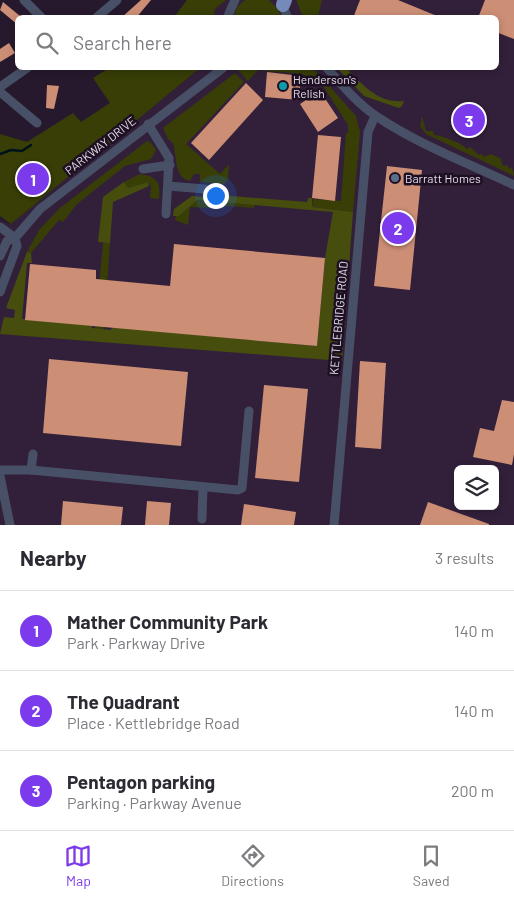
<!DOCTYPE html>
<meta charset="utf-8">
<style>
:root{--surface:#fff;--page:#f2f2f3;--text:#2b2b33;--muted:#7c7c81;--line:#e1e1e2;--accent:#7c3aed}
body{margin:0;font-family:Barlow,sans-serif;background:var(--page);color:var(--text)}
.controls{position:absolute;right:15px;bottom:15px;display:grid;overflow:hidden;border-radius:8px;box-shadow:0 2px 8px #0003}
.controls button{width:45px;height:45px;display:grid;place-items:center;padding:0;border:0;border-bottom:1px solid var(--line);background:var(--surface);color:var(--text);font:25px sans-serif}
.you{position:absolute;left:215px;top:195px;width:18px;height:18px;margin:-12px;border:4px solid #fff;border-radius:50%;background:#1a73e8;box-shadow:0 0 0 8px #1a73e833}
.badge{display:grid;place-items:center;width:32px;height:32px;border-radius:50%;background:var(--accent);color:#fff;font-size:16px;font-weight:700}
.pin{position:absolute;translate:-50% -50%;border:2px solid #fff;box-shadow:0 1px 5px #0006}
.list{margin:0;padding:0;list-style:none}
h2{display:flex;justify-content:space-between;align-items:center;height:65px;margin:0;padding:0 20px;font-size:21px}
h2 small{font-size:16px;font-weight:400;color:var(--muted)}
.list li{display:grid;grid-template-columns:32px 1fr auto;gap:15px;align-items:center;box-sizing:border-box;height:80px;padding:0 20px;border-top:1px solid var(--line)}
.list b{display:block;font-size:19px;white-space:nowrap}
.list p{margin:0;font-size:16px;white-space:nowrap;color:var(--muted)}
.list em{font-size:16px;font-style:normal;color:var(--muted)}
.icon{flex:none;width:28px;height:28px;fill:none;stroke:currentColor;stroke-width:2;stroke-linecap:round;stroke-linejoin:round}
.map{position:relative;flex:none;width:514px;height:525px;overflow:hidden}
.search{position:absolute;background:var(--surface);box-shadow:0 2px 8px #0003;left:15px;right:15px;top:15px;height:55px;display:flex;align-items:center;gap:12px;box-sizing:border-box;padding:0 18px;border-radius:8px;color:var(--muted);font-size:19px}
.sheet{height:305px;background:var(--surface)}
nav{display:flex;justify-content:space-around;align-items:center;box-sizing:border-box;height:70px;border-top:1px solid var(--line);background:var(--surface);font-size:14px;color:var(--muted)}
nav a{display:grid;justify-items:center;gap:2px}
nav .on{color:var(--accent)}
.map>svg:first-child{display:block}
.built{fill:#32203a;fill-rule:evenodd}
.green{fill:#383e06}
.forest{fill:#474e0d}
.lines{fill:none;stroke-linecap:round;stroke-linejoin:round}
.stream{stroke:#001219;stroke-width:2.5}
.building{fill:#cd8e76}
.minor{stroke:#475066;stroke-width:9}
.trunk{stroke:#768aba;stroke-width:14}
.culture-dot{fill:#0f9aa8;stroke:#1d1023;stroke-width:2}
.service-dot{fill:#5c6f8a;stroke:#1d1023;stroke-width:2}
.labels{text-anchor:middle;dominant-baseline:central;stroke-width:5;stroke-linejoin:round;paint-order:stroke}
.poi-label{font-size:12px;fill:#e4dbe8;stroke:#1d1023;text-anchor:start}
.street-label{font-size:12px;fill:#e4dbe8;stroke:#1d1023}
</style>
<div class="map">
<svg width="514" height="525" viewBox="0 0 514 525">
<rect width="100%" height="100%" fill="#27192d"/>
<path class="built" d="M226,0H299L319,4L322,0H514V525H0V221L11,224L200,68H496V18L214,17L215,9ZM458,469H495V506H458Z"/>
<g class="green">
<path d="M187,0H226L215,9L214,17H174Z"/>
<path d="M245,0H269L278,9L281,17L233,18L238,6Z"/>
<path d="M296,0H322L318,17H303Z"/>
<path d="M109,68H200L11,224L0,216V134L27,142L73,113L81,122L110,103L93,78Z"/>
<path d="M242,68H313L356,116L360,132L353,212L312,207L313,199L341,201L346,133H348V125L322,84L318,86L310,76L306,79L303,74L258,70L248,81L238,70Z"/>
<path d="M235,73L244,82L186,144L220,174L229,164L228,180L224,184L200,182V174H194L190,181C174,178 177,156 173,143L168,139L163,128Z"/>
<path d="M422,116L426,131H433L434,135C440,135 464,144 467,149L470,147L479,155L482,154L484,157L491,154L500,158L503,166L507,165L509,169L512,167L514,176L426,134L420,126Z"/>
<path d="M147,141L151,143L156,150L151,159L125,166L77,204L63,222L59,220L31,253L27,252L39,230L60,208Z"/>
<path d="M140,174C157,176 161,183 159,199L150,198L151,186L148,182L128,188L124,182Z"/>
<path d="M196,200L254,205V208L216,205L212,208L190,207L188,225L175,220L176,216H179Z"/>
<path d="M103,243H110L104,330L95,329Z"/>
</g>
<g class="forest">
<path d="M337,68H346C362,84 378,104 404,101L402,106L399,108L364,96Z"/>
<path d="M124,182L128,188L148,182L149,186L113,202L110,243L98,242L103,197Z"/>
<path d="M205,194L307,202L308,198H312V207L353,212L342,361L0,334L4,317L14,318L15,310L6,308L27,252L31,253L32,263H27L22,319L92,325V328L111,330L112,327L317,346L325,258L333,212L197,200L179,216H173L174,209L192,196L204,197Z"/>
</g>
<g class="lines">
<path class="stream" d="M0,154L11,150L22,151L31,145"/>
</g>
<g class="building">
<path d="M141,0H151L136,18H121Z"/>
<path d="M360,0H398L442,18H353Z"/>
<path d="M485,0H514V39L496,32V18H478Z"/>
<path d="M3,2L20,16L18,25L0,10Z"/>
<path d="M9,43L15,53L0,62V49Z"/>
<path d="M267,72L301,76L299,100L265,97Z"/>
<path d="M246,83L263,100L209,160L191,143Z"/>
<path d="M47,85L59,86L54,109L46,108Z"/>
<path d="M320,91L338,118L318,132L300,104Z"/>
<path d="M318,135L341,137L335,201L312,198Z"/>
<path d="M387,166L422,170L410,290L374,286Z"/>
<path d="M174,244L325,258L317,346L25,320L30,264L96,270V279L170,286Z"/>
<path d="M49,359L188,372L181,446L43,433Z"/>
<path d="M360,361L386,363L381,449L355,447Z"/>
<path d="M264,385L308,389L299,482L255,478Z"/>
<path d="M502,400L514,402V454L512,465L473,457L480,428L494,431Z"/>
<path d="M63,501L123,507L121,525H61Z"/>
<path d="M147,501L171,503L169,525H145Z"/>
<path d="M428,502L489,524V525H420Z"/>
<path d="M244,504L296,512L294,525H241Z"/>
</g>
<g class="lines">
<g class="minor">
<path d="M24,0L42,18"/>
<path d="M281,2L288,18"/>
<path d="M96,18L117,0"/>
<path d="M227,18L235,0"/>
<path d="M327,68C342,85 357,103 376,116C419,145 468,163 514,185"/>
<path d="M0,87L27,68"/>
<path d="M0,92L37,123"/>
<path d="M148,124L169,158L166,214"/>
<path d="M143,169L170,165"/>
<path d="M168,186L205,189"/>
<path d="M0,227L15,238"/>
<path d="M0,256L7,241L15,238L40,209L223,68"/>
<path d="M0,292L17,246L15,238"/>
<path d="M0,470H31L238,490L242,488L249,411"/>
<path d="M31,470L33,454"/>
<path d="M0,476L10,525"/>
<path d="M202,519L203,487"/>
<path d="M334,525L368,132L375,116"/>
</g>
<path class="trunk" d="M283,5L285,0"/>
</g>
<circle class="culture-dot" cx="283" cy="86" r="5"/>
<circle class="service-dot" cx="395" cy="178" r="5"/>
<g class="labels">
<g class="poi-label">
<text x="293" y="79">Henderson's<tspan x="293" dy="14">Relish</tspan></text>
<text x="405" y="178">Barratt Homes</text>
</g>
<g class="street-label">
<text transform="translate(100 145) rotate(-38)">PARKWAY DRIVE</text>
<text transform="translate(338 318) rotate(-85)">KETTLEBRIDGE ROAD</text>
</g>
</g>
</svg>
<div class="controls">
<button><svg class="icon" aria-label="layers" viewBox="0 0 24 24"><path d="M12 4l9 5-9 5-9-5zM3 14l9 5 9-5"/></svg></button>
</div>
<div class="you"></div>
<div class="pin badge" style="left:33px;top:179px">1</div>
<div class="pin badge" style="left:398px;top:228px">2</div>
<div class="pin badge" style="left:469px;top:120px">3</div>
<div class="search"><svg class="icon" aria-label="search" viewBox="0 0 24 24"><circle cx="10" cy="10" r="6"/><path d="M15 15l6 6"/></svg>Search here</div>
</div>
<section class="sheet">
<h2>Nearby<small>3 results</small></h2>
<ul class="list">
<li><span class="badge">1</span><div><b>Mather Community Park</b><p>Park · Parkway Drive</p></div><em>140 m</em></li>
<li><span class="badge">2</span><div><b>The Quadrant</b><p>Place · Kettlebridge Road</p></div><em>140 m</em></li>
<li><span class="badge">3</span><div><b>Pentagon parking</b><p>Parking · Parkway Avenue</p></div><em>200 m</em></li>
</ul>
</section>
<nav>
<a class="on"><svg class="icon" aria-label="map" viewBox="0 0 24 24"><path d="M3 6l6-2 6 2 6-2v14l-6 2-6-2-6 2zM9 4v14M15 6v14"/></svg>Map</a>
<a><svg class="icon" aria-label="directions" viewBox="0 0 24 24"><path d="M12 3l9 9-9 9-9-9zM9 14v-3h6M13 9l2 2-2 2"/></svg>Directions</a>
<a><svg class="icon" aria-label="saved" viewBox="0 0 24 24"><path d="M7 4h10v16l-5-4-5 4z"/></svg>Saved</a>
</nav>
